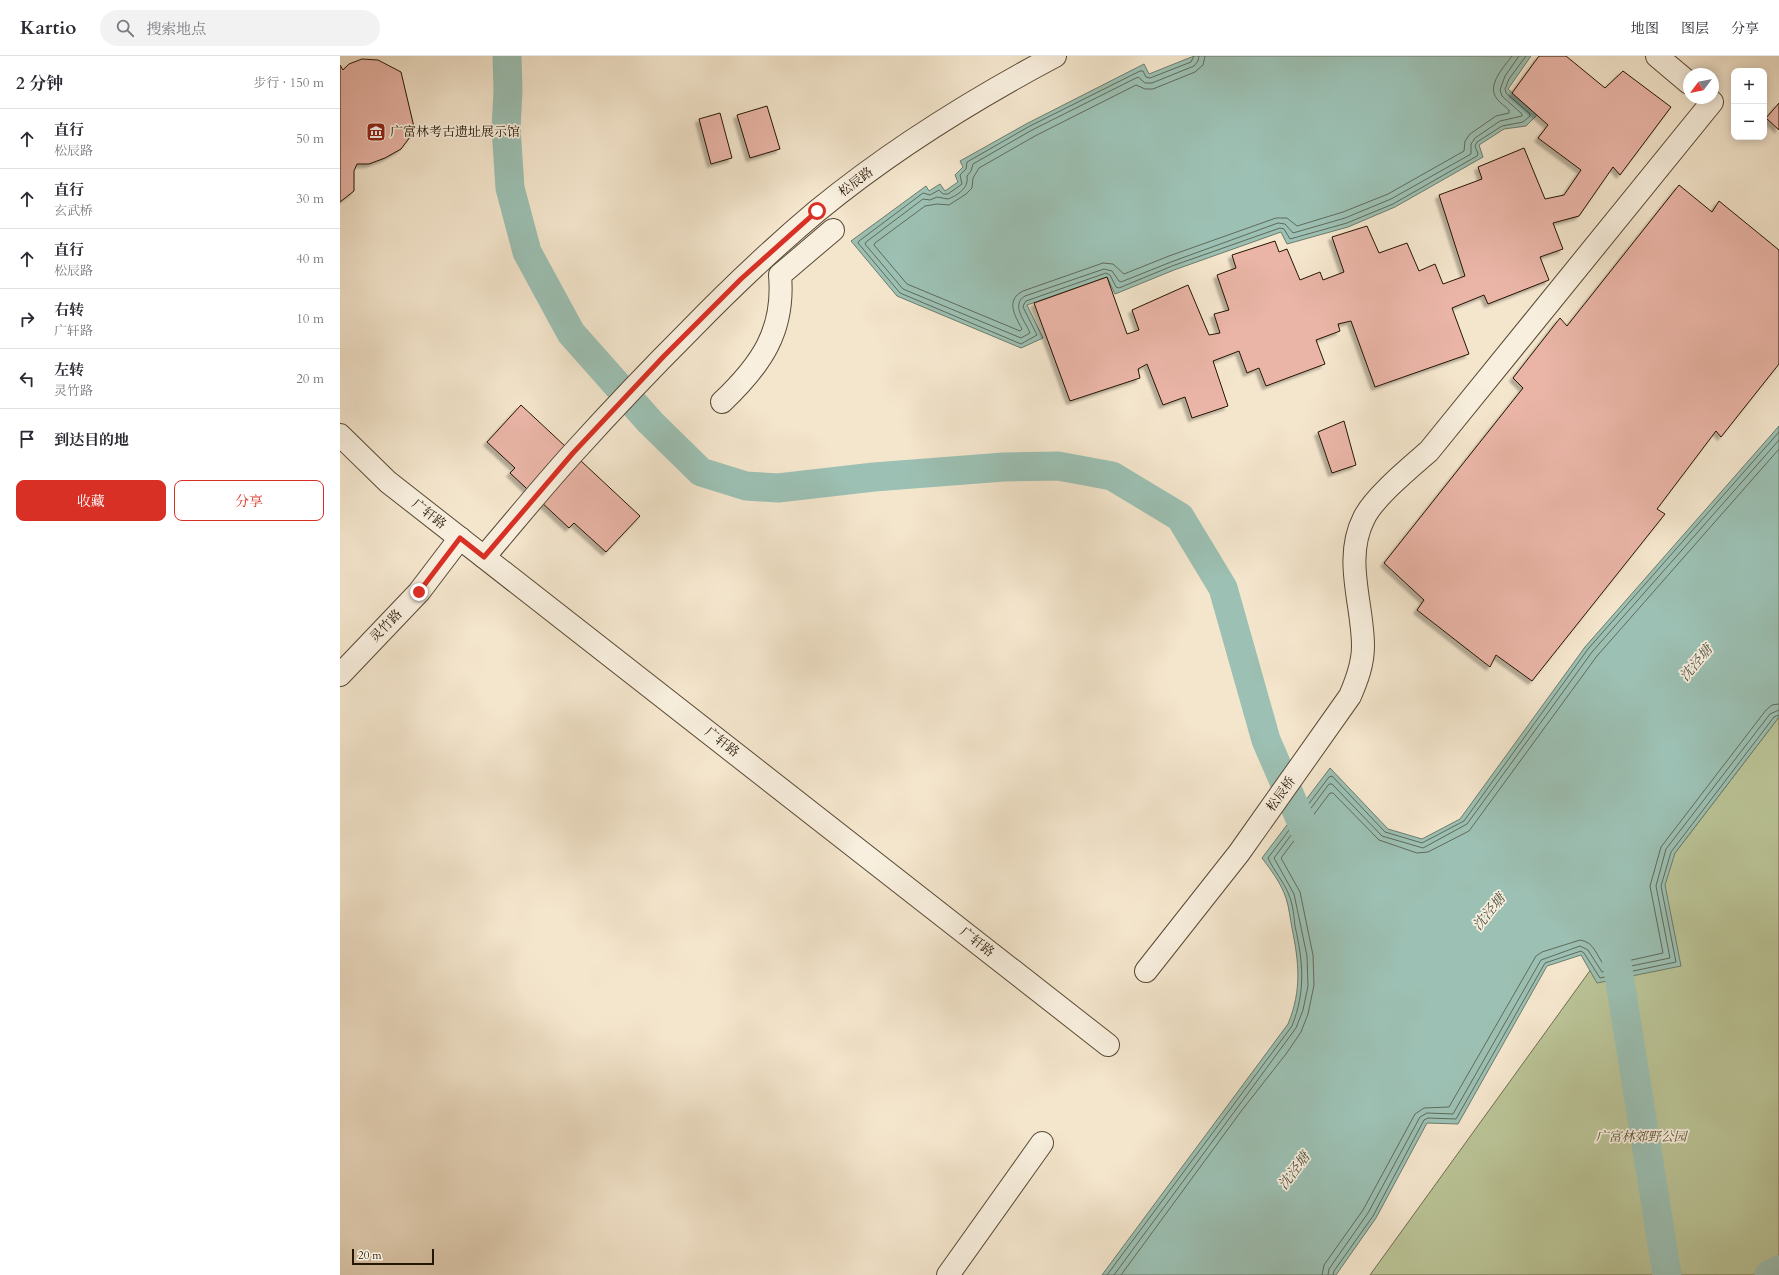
<!DOCTYPE html>
<html lang="zh">
<meta charset="utf-8">
<style>
:root{--surface:#fff;--page:#f2f2f3;--text:#2b2b33;--muted:#7c7c81;--line:#e1e1e2;--accent:#d93025}
body{margin:0;font-family:Cardo,"Noto Serif SC",serif;background:var(--page);color:var(--text)}
.controls{position:absolute;right:12px;top:12px;display:grid;overflow:hidden;border-radius:8px;box-shadow:0 2px 10px #0003}
.controls button{width:36px;height:36px;display:grid;place-items:center;padding:0;border:0;border-bottom:1px solid var(--line);background:var(--surface);color:var(--text);font:20px sans-serif}
.compass{position:absolute;left:1343px;top:12px;width:36px;height:36px;border-radius:50%;background:var(--surface);box-shadow:0 2px 10px #0003;rotate:238deg}
.scale{position:absolute;left:12px;bottom:10px;width:82px;box-sizing:border-box;padding-left:4px;border:2px solid #251502;border-top:0;font-size:11px;line-height:14px;white-space:nowrap;color:#251502;-webkit-text-stroke:3px #f8efde;paint-order:stroke}
.stop{position:absolute;width:12px;height:12px;margin:-9px;border:3px solid #d93025;border-radius:50%;background:#fff}
.stop.end{background:#d93025;border-color:#fff;box-shadow:0 1px 4px #0008}
.list{margin:0;padding:0;list-style:none}
h2{display:flex;justify-content:space-between;align-items:center;height:52px;margin:0;padding:0 16px;font-size:17px}
h2 small{font-size:13px;font-weight:400;color:var(--muted)}
.list li{display:grid;grid-template-columns:26px 1fr auto;gap:12px;align-items:center;box-sizing:border-box;height:60px;padding:0 16px;border-top:1px solid var(--line)}
.list b{display:block;font-size:15px;white-space:nowrap}
.list p{margin:0;font-size:13px;white-space:nowrap;color:var(--muted)}
.list em{font-size:13px;font-style:normal;color:var(--muted)}
.actions{display:flex;gap:8px;padding:12px 16px}
.actions a{flex:1;padding:9px 0;border:1px solid var(--accent);border-radius:8px;text-align:center;font-size:14px;color:var(--accent)}
.actions .main{background:var(--accent);color:#fff}
.icon{flex:none;width:22px;height:22px;fill:none;stroke:currentColor;stroke-width:2;stroke-linecap:round;stroke-linejoin:round}
.map{position:relative;flex:none;width:1439px;height:1219px;overflow:hidden}
header{display:flex;align-items:center;gap:24px;box-sizing:border-box;height:56px;padding:0 20px;background:var(--surface);border-bottom:1px solid var(--line)}
header strong{font-size:19px}
nav{display:flex;gap:22px;margin-inline-start:auto;font-size:14px}
.search{width:280px;height:36px;background:var(--page);display:flex;align-items:center;gap:10px;box-sizing:border-box;padding:0 14px;border-radius:22px;color:var(--muted);font-size:15px}
main{display:flex}
aside{flex:1;background:var(--surface)}
.map>svg:first-child{display:block}
.green{fill:#bbc598;stroke:#706d4d}
.water{fill:#9cc0b3;stroke:#6c7c6c}
.lines{fill:none;stroke-linecap:round;stroke-linejoin:round}
.shore{stroke:#606a5a;stroke-width:1}
.canal{stroke:#9cc0b3;stroke-width:29}
.building{fill:#eab5a7;stroke:#251502;filter:url(#shadow)}
.minor-casing{stroke:#594935;stroke-width:24}
.minor{stroke:#f8efde;stroke-width:22}
.route{stroke:#d93025;stroke-width:5}
.labels{text-anchor:middle;dominant-baseline:central;stroke-width:3.5;stroke-linejoin:round;paint-order:stroke}
.poi-label{font-size:13px;fill:#251502;stroke:#f8efde;text-anchor:start}
.street-label{font-size:13px;fill:#251502;stroke:#f8efde}
.park-label{font-size:13px;font-style:italic;fill:#5a5336;stroke:#f8efde}
.water-label{font-size:14px;font-style:italic;fill:#4f5140;stroke:#f8efde}
</style>
<header>
<strong>Kartio</strong>
<div class="search"><svg class="icon" aria-label="search" viewBox="0 0 24 24"><circle cx="10" cy="10" r="6"/><path d="M15 15l6 6"/></svg>搜索地点</div>
<nav><a>地图</a><a>图层</a><a>分享</a></nav>
</header>
<main>
<aside>
<h2>2 分钟<small>步行 · 150 m</small></h2>
<ul class="list">
<li><svg class="icon" aria-label="ahead" viewBox="0 0 24 24"><path d="M12 20V5M6 11l6-6 6 6"/></svg><div><b>直行</b><p>松辰路</p></div><em>50 m</em></li>
<li><svg class="icon" aria-label="ahead" viewBox="0 0 24 24"><path d="M12 20V5M6 11l6-6 6 6"/></svg><div><b>直行</b><p>玄武桥</p></div><em>30 m</em></li>
<li><svg class="icon" aria-label="ahead" viewBox="0 0 24 24"><path d="M12 20V5M6 11l6-6 6 6"/></svg><div><b>直行</b><p>松辰路</p></div><em>40 m</em></li>
<li><svg class="icon" aria-label="right" viewBox="0 0 24 24"><path d="M7 20v-9h11M14 6l5 5-5 5"/></svg><div><b>右转</b><p>广轩路</p></div><em>10 m</em></li>
<li><svg class="icon" aria-label="left" viewBox="0 0 24 24"><path d="M17 20v-9H6M10 6l-5 5 5 5"/></svg><div><b>左转</b><p>灵竹路</p></div><em>20 m</em></li>
<li><svg class="icon" aria-label="arrive" viewBox="0 0 24 24"><path d="M6 21V4h12l-3 4 3 4H6"/></svg><div><b>到达目的地</b></div></li>
</ul>
<div class="actions"><a class="main">收藏</a><a>分享</a></div>
</aside>
<div class="map">
<svg width="1439" height="1219" viewBox="0 0 1439 1219">
<defs>
<filter id="shadow"><feDropShadow dx="-3.5" dy="3.5" stdDeviation="1" flood-color="#0004"/></filter>
</defs>
<rect width="100%" height="100%" fill="#f4e6cd"/>
<filter id="stains"><feTurbulence type="fractalNoise" baseFrequency=".005" numOctaves="4"/><feColorMatrix values="0 0 0 0 .2 0 0 0 0 .09 0 0 0 0 .02 0 0 0 .5 -.17"/></filter>
<radialGradient id="worn" r=".72"><stop offset=".6" stop-color="#630" stop-opacity="0"/><stop offset="1" stop-color="#630" stop-opacity=".3"/></radialGradient>
<path class="green" d="M1439,661V1219H1030L1335,797Z"/>
<g class="water">
<path d="M854,0H1191L1168,33L1197,59L1186,70L1164,73L1139,89L1143,101L1055,151L1008,171L947,188L941,176L834,214L775,238L767,221L687,249L703,282L681,292L557,240L511,185L586,130L589,135L600,128L605,135L618,126L615,119L623,111L620,105L688,67L804,8L809,18Z"/>
<path d="M1439,370V661L1335,797L1325,829L1341,910L1257,927L1241,899L1207,910L1118,1068L1087,1067L1036,1162L996,1219H762L948,968C962,934 959,907 952,872C950,862 949,851 946,842C941,827 931,814 922,802L990,712L1048,773L1082,783L1120,763L1245,591Z"/>
</g>
<g class="lines">
<g class="shore">
<path d="M854,0L851,6L810,22L806,21L803,15H800L690,70L627,106L626,113L620,119L622,128L608,138H603L599,134L590,139L583,137L519,185L518,187L560,237L681,288L697,279L683,251L684,248L686,245L766,217L770,219L776,231L779,232L832,210L940,172L944,173L950,183L1007,167L1053,148L1137,100L1138,98L1135,90L1137,86L1162,70L1183,66L1190,60V58L1166,37L1165,33L1169,23L1186,0"/>
<path d="M859,0L858,5L854,10L812,27H805L798,21L692,74L633,108L631,115L627,120C629,132 618,139 608,143L597,141L590,144L583,143L526,186L525,188L563,233L681,282L690,277C686,266 670,249 685,240L764,213L772,215L779,225L781,226L831,206L938,167L945,168L953,177L1005,162L1051,143L1131,98V88L1135,82L1160,65L1182,60V58L1162,40L1160,34L1165,20L1179,0"/>
<path d="M865,0L863,9L855,16L813,33H805L796,29L695,80L639,112L633,122L632,132L626,138L609,149L597,148L585,150L535,187L534,189L567,228L680,275L682,273C675,260 665,244 683,235L763,207L773,208L784,218L829,200L936,162H947L957,170L1003,156L1048,138L1124,95L1125,85L1130,78L1156,60L1169,57V54C1165,50 1160,47 1157,43C1146,29 1164,11 1172,0"/>
<path d="M767,1219L952,970C966,934 963,906 955,870C954,860 953,849 949,839C944,826 934,815 928,802L989,721L992,720L1045,776L1082,787L1124,765L1248,593L1439,376"/>
<path d="M774,1219L956,972L963,954L968,930L967,900L954,838L934,802L989,728H992L1042,780L1083,792L1127,768L1252,596L1439,384"/>
<path d="M781,1219L902,1054L946,998L961,976L968,958L974,929L973,899L960,836L941,802L990,737H993L1039,784L1077,797L1088,796L1129,775L1257,600L1439,393"/>
<path d="M982,1219L984,1209L1023,1154L1075,1058L1084,1052L1109,1051L1196,900L1202,896L1240,884C1255,886 1256,900 1265,910L1323,897L1310,830L1321,791L1426,654L1432,649L1439,648"/>
<path d="M988,1219L989,1213L1028,1157L1080,1061L1087,1057L1113,1058L1201,904L1240,890L1248,894L1262,916L1330,902L1316,830L1326,793L1430,658L1439,654"/>
<path d="M993,1219L994,1215L1033,1160L1084,1064L1088,1062L1116,1063L1205,907L1241,895L1244,897L1260,922L1336,906L1321,830L1331,796L1434,661L1439,659"/>
</g>
<g class="canal">
<path d="M167,0L168,35L166,72L170,132L187,196L231,277L310,366L361,416L406,430L438,432L534,421L664,411L718,410L772,420L840,461L883,532L926,684L973,793"/>
<path d="M1273,882L1327,1219"/>
<path d="M1429,1219L1439,1214"/>
</g>
</g>
<g class="building">
<path d="M1199,0H1226L1265,32L1283,15L1331,51L1280,119L1273,111L1239,160L1213,167L1223,193L1200,201L1209,224L1148,248L1144,239L1112,252L1129,298L1035,331L1011,265L998,268L1000,275L976,284L985,308L926,330L919,312L907,317L899,295L873,305L888,350L852,362L845,341L823,349L807,308L798,313L800,322L730,345L694,247L767,221L787,278L799,274L792,254L848,229L869,279L880,277L874,258L889,254L877,219L896,212L892,199L935,185L939,196L947,193L960,224L980,216L983,224L1004,216L992,181L1027,170L1039,197L1067,187L1079,215L1095,208L1103,228L1125,220L1099,139L1142,123L1138,111L1184,92L1205,143L1224,139L1241,114L1198,82L1208,69L1172,37Z"/>
<path d="M22,3L38,4L61,16L74,71L70,81L61,93L45,102L29,108H17L14,115V135L0,146V9L3,14L9,8Z"/>
<path d="M1439,47V74L1426,62Z"/>
<path d="M427,50L440,93L410,102L397,59Z"/>
<path d="M380,57L392,102L371,108L359,63Z"/>
<path d="M1339,129L1372,156L1379,145L1439,194V308L1381,381L1376,375L1317,453L1325,458L1192,625L1156,599L1150,611L1077,554L1084,544L1044,507L1183,332L1173,322L1220,262L1227,270Z"/>
<path d="M181,349L300,460L266,496L234,467L229,472L170,417L175,412L147,386Z"/>
<path d="M1004,365L1016,409L992,417L978,376Z"/>
</g>
<g class="lines">
<g class="minor-casing">
<g id="minor">
<path d="M1317,0L1349,27"/>
<path d="M382,346C421,309 445,275 440,219L493,174"/>
<path d="M0,379L48,426L768,989"/>
<path d="M144,501C174,466 203,430 234,396C272,354 311,313 351,273C391,232 433,192 477,155C550,95 632,44 715,0"/>
<path d="M0,619L79,536L120,482"/>
<path d="M806,915L899,797L1010,640C1017,624 1023,608 1023,590C1023,548 1003,503 1024,462C1034,441 1071,411 1089,395L1372,46L1367,42"/>
<path d="M608,1219L702,1087"/>
</g>
</g>
<use href="#minor" class="minor"/>
</g>
<g class="lines">
<path class="route" d="M79,536L120,482L144,501L233,397L324,300L401,223L477,155"/>
</g>
<defs>
<g id="museum-square" transform="scale(1)"><rect x="-9" y="-9" width="18" height="18" rx="4" fill="#8f2418" stroke="#f8efde"/><path d="M0-6L6-3V-2H-6V-3ZM-5-1h2V3h-2ZM-1-1h2V3h-2ZM3-1h2V3H3ZM-6 4H6V6H-6Z" fill="#fff"/></g>
</defs>
<g fill-rule="evenodd">
<use href="#museum-square" x="36" y="76"/>
</g>
<g class="labels">
<g class="poi-label">
<text x="50" y="76">广富林考古遗址展示馆</text>
</g>
<g class="street-label">
<text transform="translate(516 126) rotate(-37)">松辰路</text>
<text transform="translate(89 458) rotate(38)">广轩路</text>
<text transform="translate(46 570) rotate(-46)">灵竹路</text>
<text transform="translate(382 686) rotate(38)">广轩路</text>
<text transform="translate(941 738) rotate(-54)">松辰桥</text>
<text transform="translate(637 886) rotate(38)">广轩路</text>
</g>
<g class="park-label">
<text x="1301" y="1081">广富林郊野公园</text>
</g>
<g class="water-label">
<text transform="translate(1356 607) rotate(-50)">沈泾塘</text>
<text transform="translate(1149 856) rotate(-51)">沈泾塘</text>
<text transform="translate(954 1115) rotate(-53)">沈泾塘</text>
</g>
</g>
<rect width="100%" height="100%" filter="url(#stains)"/>
<rect width="100%" height="100%" fill="url(#worn)"/>
</svg>
<div class="controls">
<button>+</button>
<button>−</button>
</div>
<svg class="compass" viewBox="-18 -18 36 36"><path d="M0-13l5 13h-10z" fill="#e53935"/><path d="M0 13l5-13h-10z" fill="#7c7c81"/></svg>
<div class="scale">20 m</div>
<div class="stop" style="left:477px;top:155px"></div>
<div class="stop end" style="left:79px;top:536px"></div>
</div>
</main>
